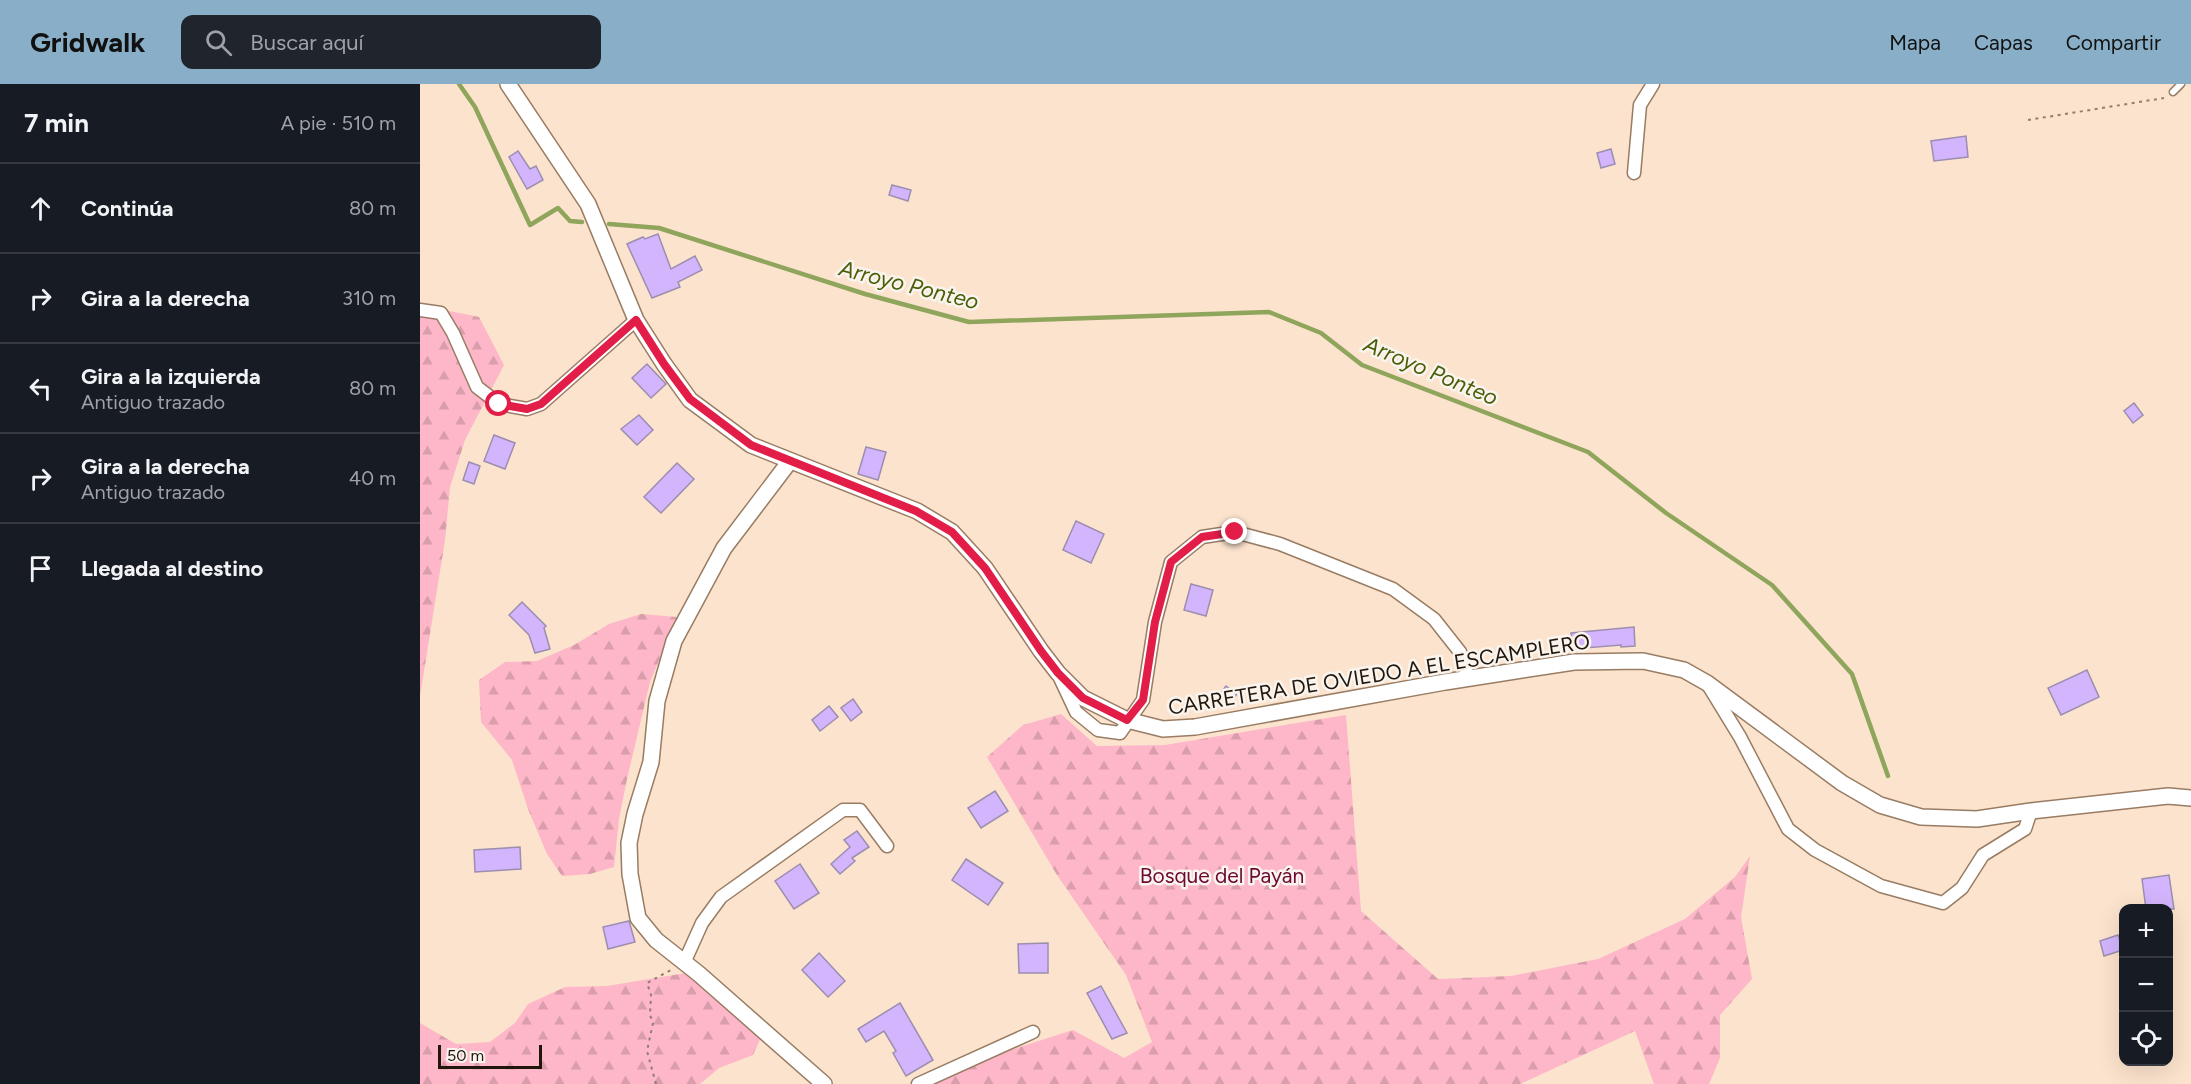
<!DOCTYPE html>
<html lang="es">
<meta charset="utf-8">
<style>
:root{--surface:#171b24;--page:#20242c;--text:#f1f3f6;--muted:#9ea1a6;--line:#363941;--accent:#88afc7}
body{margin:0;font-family:Figtree,sans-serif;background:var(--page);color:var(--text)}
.controls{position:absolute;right:18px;bottom:18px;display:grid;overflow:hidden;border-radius:12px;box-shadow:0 6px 24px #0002}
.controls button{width:54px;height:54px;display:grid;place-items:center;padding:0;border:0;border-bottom:2px solid var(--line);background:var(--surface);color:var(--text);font:30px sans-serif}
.scale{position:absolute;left:18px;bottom:15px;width:104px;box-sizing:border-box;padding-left:6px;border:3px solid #21160c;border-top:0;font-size:16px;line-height:21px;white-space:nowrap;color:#21160c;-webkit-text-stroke:4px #faf4ee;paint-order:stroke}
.stop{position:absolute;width:18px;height:18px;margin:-14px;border:4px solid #e11d48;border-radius:50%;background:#fff}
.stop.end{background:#e11d48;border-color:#fff;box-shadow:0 2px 6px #0008}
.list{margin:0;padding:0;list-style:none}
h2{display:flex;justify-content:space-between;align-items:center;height:78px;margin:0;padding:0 24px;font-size:26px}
h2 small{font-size:20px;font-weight:400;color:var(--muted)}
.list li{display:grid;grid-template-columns:39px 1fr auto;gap:18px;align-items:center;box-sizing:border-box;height:90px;padding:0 24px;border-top:2px solid var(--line)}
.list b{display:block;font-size:22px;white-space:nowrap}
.list p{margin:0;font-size:20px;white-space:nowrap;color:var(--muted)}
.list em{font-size:20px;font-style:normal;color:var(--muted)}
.icon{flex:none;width:33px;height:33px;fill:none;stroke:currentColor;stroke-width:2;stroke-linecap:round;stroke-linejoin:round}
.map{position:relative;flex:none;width:1771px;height:1000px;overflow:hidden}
header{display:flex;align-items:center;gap:36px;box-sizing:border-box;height:84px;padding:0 30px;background:var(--accent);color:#111}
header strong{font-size:28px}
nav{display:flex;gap:33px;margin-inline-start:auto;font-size:21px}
.search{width:420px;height:54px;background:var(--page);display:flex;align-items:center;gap:15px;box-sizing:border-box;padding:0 21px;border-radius:12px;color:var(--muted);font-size:22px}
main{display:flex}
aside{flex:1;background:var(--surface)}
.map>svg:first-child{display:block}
.forest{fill:url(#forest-firs)}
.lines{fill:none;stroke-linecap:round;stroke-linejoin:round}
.stream{stroke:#8ea55b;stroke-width:4.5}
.building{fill:#d3b5fd;stroke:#9b8eaf;stroke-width:1.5}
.service-casing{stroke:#987c63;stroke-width:9}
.minor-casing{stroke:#987c63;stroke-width:15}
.tertiary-casing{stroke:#987c63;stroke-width:18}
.path{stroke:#907e6e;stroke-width:2;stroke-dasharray:3 4.5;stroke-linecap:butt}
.service{stroke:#fff;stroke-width:6}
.minor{stroke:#fff;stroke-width:12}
.tertiary{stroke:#fff;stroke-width:15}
.route{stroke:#e11d48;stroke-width:8}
.labels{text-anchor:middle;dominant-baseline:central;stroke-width:5;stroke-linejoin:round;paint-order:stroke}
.street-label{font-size:21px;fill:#21160c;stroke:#faf4ee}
.park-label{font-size:21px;fill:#6d0833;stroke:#faf4ee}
.water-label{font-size:22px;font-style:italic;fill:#495e07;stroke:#faf4ee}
</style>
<header>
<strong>Gridwalk</strong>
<div class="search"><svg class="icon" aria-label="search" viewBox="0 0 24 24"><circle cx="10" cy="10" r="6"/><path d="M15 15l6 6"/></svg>Buscar aquí</div>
<nav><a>Mapa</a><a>Capas</a><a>Compartir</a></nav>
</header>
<main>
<aside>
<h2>7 min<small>A pie · 510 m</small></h2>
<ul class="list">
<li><svg class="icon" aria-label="ahead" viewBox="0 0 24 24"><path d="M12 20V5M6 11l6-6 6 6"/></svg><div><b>Continúa</b></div><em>80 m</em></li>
<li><svg class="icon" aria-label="right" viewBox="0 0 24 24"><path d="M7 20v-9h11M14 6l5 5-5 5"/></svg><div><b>Gira a la derecha</b></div><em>310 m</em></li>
<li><svg class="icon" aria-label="left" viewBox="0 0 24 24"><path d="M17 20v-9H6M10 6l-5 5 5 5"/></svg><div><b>Gira a la izquierda</b><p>Antiguo trazado</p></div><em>80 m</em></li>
<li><svg class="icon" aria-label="right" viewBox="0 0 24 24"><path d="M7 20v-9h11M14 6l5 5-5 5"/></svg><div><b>Gira a la derecha</b><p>Antiguo trazado</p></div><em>40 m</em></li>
<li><svg class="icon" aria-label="arrive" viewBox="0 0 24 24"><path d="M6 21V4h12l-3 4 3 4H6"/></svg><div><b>Llegada al destino</b></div></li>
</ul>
</aside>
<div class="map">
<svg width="1771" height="1000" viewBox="0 0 1771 1000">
<defs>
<pattern id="forest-firs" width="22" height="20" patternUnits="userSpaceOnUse" patternTransform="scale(1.5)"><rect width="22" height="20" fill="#fdb7c8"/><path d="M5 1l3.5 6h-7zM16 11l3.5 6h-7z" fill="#d99dab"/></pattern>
</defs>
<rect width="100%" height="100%" fill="#fce3cd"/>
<g class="forest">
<path d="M0,221L59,233L84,281L45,356L30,403L25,456L0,612Z"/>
<path d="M221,530L257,533L230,598L207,695L199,735L194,783L170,790L142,792L127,770L108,725L92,676L61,638L59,596L85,578L117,577L154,561L189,540Z"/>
<path d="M641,630L677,662L745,661L926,631L941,827L1018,895L1091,892L1178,875L1265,835L1315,793L1330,772L1321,833L1332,895L1300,931V974L1289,1000H1234L1215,947L1100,1000H496L519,989L653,946L704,974L732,958L706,891L637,791L567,673L603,641Z"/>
<path d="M266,889L341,953L333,971L299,984L280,1000H0V939L36,960L70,958L95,939L108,920L145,903L187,902Z"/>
</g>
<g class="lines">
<g class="stream">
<path d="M39,0L55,23L110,141L138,124L150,137L162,138"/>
<path d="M189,140L239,144L445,210L549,238L849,228L901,249L942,281L1168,368L1246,429L1352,501L1432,590L1468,692"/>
</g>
</g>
<g class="building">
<path d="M1546,52L1548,73L1514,77L1511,57Z"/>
<path d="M1191,65L1195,80L1181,84L1177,69Z"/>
<path d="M98,67L110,85L116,82L123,96L107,105L89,73Z"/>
<path d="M472,101L491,106L488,117L469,111Z"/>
<path d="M238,150L251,185L275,172L282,186L258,198L260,203L232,214L207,160L223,153L225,155Z"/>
<path d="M227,280L246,300L231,314L212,294Z"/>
<path d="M1714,319L1723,331L1713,339L1704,327Z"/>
<path d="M219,331L233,346L217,361L201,345Z"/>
<path d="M74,351L95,359L85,385L64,377Z"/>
<path d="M446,363L466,368L458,396L438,390Z"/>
<path d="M49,378L60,382L54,400L43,396Z"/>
<path d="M257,379L274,395L241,429L224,413Z"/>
<path d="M656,437L684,450L671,479L643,466Z"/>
<path d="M771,500L793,506L786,532L764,526Z"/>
<path d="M102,518L126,542L124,544L130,565L115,569L109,551L89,531Z"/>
<path d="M1214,543L1215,562L1201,563V561L1152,565L1151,549Z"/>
<path d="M1667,586L1679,613L1641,631L1628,604Z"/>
<path d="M806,602L817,610L809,620L798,612Z"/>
<path d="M433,615L442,628L431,637L421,624Z"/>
<path d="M409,622L418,633L400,647L392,636Z"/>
<path d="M575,707L588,727L561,744L548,724Z"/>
<path d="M437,747L449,763L432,774L435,777L420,790L411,780L430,763L424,756Z"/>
<path d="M100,763L101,785L55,788L54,766Z"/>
<path d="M546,775L583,799L568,821L532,796Z"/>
<path d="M380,780L399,809L374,825L355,797Z"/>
<path d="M1749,791L1754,825H1726L1722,795Z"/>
<path d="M209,837L215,858L188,865L183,843Z"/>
<path d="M1698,851L1703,866L1684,872L1680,857Z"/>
<path d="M628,859V889H599L598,860Z"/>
<path d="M399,869L425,897L408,913L382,886Z"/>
<path d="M681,902L707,949L692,955L667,909Z"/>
<path d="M480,919L513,976L486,992L473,969L476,967L464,947L446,958L438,945Z"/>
</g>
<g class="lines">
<g class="service-casing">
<path id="service" d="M1753,8L1761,0"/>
</g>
<g class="minor-casing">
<g id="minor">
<path d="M1214,89L1220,21L1233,0"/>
<path d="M0,226L21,229L33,249L57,303L79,320L107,325L121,320L216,236"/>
<path d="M640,594L656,628L678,646L700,649L723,616L735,538L751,478L782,453L815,448L860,460L973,505L1014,535L1040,568L1049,595"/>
<path d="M1290,604L1320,653L1368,745L1395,766L1461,802L1523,819L1542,804L1563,771L1605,745L1611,727"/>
<path d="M264,879L282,839L301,813L423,726H440L467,762"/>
<path d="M498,1000L613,948"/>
</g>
</g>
<g class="tertiary-casing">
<g id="tertiary">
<path d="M88,0L168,120L216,236L244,280L270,316L331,361L497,427L532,448L565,484L621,567L638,589L663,614L707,636L743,645L775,643L1025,598L1154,578L1223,577L1264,586L1287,599L1422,699L1460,721L1501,733L1557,735L1611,727L1748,712L1771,714"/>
<path d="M370,377L304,464L254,557L237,617L231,678L215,730L209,759L210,790L218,834L236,856L279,890L404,1000"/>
</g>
</g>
<g class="path">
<path d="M1608,36L1744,14"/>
<path d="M236,1000L227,967L233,939L230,931L231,911L227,899L251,886"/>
</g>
<use href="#service" class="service"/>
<use href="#minor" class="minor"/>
<use href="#tertiary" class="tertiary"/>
</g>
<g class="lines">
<path class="route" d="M79,320L107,325L121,320L216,236L244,280L270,315L331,361L496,427L532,448L565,484L621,567L638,589L663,614L707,636L723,616L735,538L751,478L782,453L815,448"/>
</g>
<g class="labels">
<g class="street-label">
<text transform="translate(959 590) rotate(-9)">CARRETERA DE OVIEDO A EL ESCAMPLERO</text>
</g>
<g class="park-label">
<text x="802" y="791">Bosque del Payán</text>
</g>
<g class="water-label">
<text transform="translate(489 201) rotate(14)">Arroyo Ponteo</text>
<text transform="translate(1011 287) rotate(23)">Arroyo Ponteo</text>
</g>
</g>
</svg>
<div class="controls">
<button>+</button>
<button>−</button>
<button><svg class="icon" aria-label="locate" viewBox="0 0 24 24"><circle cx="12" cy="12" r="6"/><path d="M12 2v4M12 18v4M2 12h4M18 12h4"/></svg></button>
</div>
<div class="scale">50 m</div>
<div class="stop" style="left:79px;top:320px"></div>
<div class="stop end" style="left:815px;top:448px"></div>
</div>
</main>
